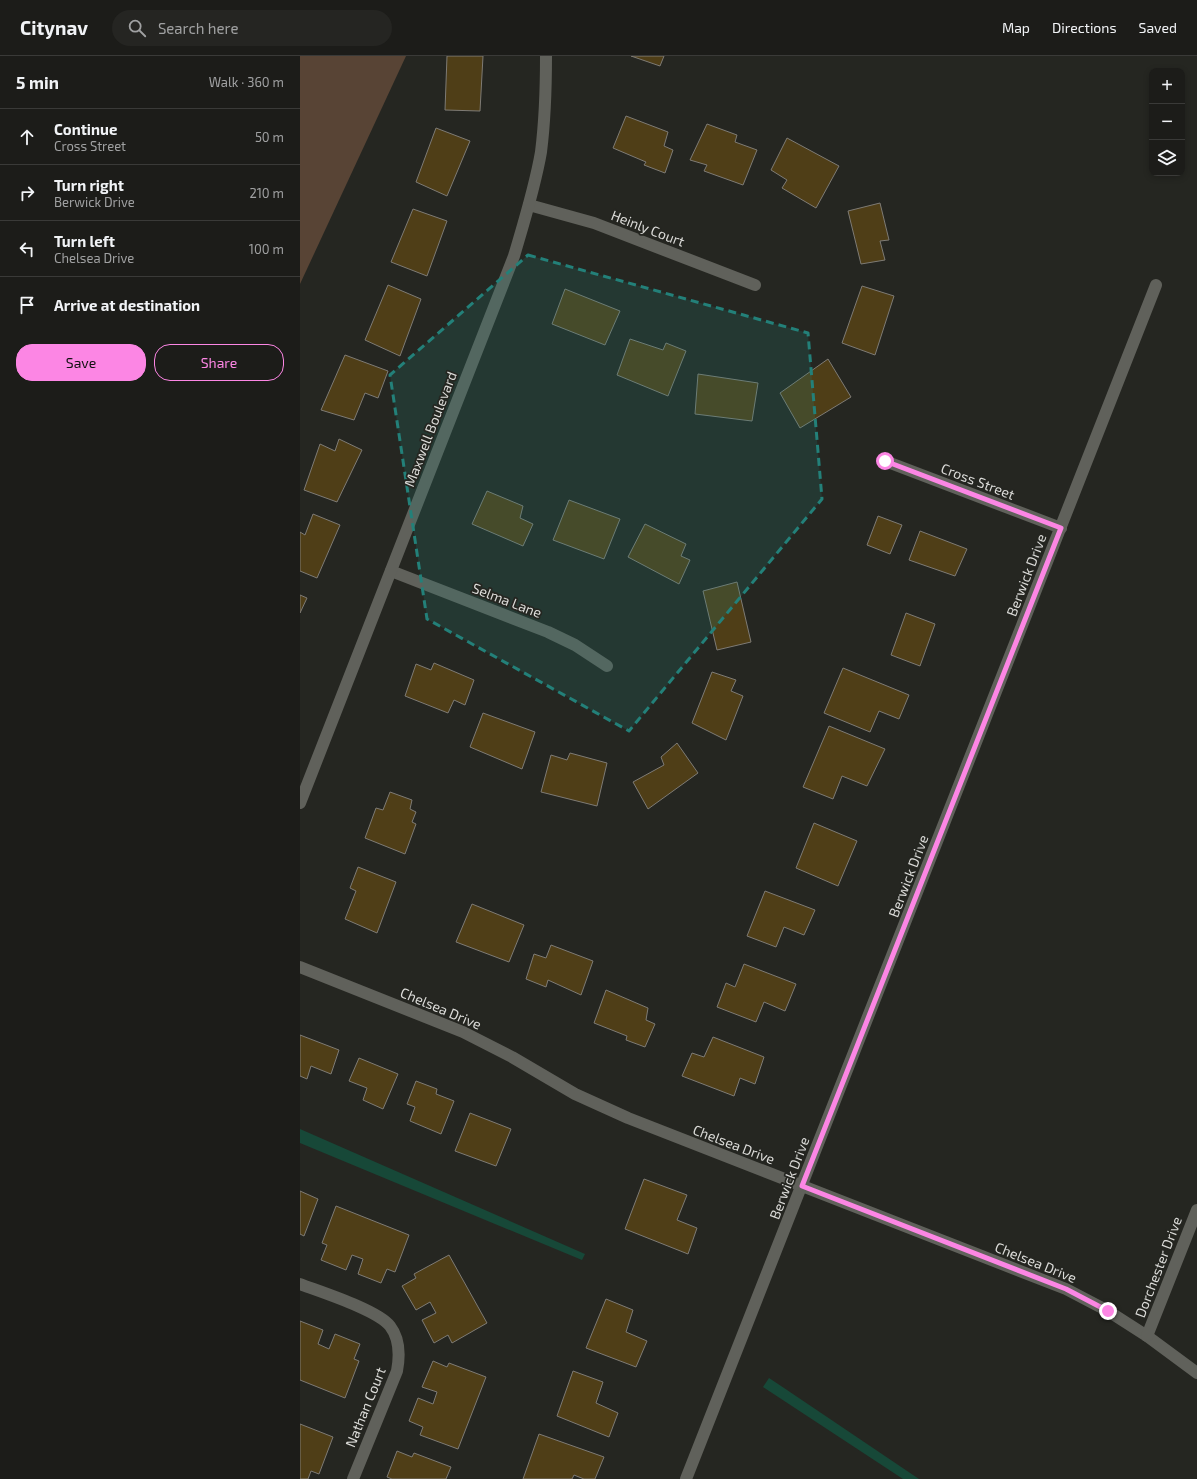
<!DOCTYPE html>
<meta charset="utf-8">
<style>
:root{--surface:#1c1c19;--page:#252522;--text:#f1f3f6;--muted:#a0a1a2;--line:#3a3a38;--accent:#fc86e4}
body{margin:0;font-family:"Exo 2",sans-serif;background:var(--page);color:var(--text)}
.controls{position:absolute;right:12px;top:12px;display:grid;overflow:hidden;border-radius:8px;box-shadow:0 2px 6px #0003}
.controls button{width:36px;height:36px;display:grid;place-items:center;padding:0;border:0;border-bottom:1px solid var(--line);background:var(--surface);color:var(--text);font:20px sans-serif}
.stop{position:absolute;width:12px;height:12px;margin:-9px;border:3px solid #fc86e4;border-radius:50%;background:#fff}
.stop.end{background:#fc86e4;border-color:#fff;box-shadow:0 1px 4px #0008}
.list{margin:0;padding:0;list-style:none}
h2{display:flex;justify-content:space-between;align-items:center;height:52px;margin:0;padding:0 16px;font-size:17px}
h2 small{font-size:13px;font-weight:400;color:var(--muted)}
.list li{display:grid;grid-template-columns:26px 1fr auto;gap:12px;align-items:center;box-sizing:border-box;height:56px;padding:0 16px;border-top:1px solid var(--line)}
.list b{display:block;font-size:15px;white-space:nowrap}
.list p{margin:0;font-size:13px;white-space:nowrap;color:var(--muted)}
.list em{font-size:13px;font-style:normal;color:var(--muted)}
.actions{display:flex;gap:8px;padding:12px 16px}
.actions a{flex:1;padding:9px 0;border:1px solid var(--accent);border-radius:16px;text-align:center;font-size:14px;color:var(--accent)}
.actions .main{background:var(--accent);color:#111}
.icon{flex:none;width:22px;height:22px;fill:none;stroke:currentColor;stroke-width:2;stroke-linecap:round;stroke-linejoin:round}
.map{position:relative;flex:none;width:897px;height:1423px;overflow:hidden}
header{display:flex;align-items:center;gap:24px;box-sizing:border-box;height:56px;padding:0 20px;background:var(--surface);border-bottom:1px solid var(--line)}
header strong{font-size:19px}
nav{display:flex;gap:22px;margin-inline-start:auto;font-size:14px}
.search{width:280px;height:36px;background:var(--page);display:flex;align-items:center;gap:10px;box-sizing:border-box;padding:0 14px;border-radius:22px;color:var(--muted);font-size:15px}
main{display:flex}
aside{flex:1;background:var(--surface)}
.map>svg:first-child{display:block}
.green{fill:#584435}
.water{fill:#174838}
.building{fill:#4f3e17;stroke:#7e7b75}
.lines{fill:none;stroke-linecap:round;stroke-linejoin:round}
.minor{stroke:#60615b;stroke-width:12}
.route{stroke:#fc86e4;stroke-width:5}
.marked{fill:#238079;fill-opacity:0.2;stroke:#238079;stroke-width:3;stroke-dasharray:8 5;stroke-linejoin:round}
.labels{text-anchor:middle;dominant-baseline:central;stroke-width:3.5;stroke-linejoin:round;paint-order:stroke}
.street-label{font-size:14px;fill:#dbdbd8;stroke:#252621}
</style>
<header>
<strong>Citynav</strong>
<div class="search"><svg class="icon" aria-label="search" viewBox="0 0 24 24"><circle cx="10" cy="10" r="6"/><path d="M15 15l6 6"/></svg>Search here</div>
<nav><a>Map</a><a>Directions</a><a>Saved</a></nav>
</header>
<main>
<aside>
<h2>5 min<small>Walk · 360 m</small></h2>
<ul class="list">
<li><svg class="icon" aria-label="ahead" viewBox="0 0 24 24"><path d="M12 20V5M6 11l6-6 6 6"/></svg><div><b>Continue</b><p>Cross Street</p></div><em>50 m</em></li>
<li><svg class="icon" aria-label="right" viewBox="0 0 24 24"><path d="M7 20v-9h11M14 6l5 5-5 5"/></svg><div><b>Turn right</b><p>Berwick Drive</p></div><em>210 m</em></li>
<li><svg class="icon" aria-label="left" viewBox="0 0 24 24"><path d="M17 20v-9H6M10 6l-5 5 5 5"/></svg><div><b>Turn left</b><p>Chelsea Drive</p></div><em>100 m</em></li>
<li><svg class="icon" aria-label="arrive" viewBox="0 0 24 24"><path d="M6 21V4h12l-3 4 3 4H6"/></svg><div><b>Arrive at destination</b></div></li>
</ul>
<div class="actions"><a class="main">Save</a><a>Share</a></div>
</aside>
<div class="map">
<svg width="897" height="1423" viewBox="0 0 897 1423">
<rect width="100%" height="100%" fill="#252621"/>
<path class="green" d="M0,0H106L0,228Z"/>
<g class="water">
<path d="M0,1073L285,1198L282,1204L0,1087Z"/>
<path d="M469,1322L487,1334L619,1423H603L463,1331Z"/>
</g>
<g class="building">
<path d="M147,0H183L180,55L145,54Z"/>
<path d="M331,0H364L360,10Z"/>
<path d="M326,60L368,76L364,90L373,94L365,117L344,109L346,106L313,92Z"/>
<path d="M407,68L437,79L435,86L457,94L443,129L404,115L407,109L390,104Z"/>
<path d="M136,72L170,85L147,140L116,126Z"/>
<path d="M487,82L539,110L516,152L482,132L487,124L471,114Z"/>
<path d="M580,147L589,184L580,185L585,204L561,208L548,155Z"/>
<path d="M113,153L147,165L127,220L91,206Z"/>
<path d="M88,229L121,243L100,300L65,284Z"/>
<path d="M562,230L594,240L575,299L542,287Z"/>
<path d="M265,233L320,255L305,289L252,268Z"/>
<path d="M330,283L363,294L366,287L386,295L368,340L317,319Z"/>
<path d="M45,299L88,315L78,342L65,337L54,364L21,354Z"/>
<path d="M528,303L551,341L500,372L480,337Z"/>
<path d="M398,318L458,327L452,365L395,358Z"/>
<path d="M39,383L62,394L37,446L4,434L20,388L35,395Z"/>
<path d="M187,435L223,450L220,462L233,468L223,490L172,468Z"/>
<path d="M269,444L320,463L304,503L253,484Z"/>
<path d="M13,458L40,469L17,522L0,515V476L5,479Z"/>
<path d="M578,460L602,469L590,498L567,489Z"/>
<path d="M345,468L386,488L381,500L390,504L379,528L328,501Z"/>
<path d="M620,475L667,493L655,520L609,504Z"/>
<path d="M437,526L451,586L417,594L403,535Z"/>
<path d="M0,539L7,542L0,557Z"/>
<path d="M606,557L635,568L620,610L591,599Z"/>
<path d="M134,607L174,624L165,649L154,644L148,657L105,640L116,608L131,614Z"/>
<path d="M543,612L609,639L599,663L579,655L570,676L524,657Z"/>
<path d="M412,616L436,624L431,635L443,640L426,684L392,667Z"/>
<path d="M183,657L235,676L222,713L170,691Z"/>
<path d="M529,670L585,693L567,730L542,720L533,743L503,731Z"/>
<path d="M377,687L398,717L348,753L333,726L364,709L361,701Z"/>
<path d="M270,697L307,707L297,750L241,736L251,699L267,704Z"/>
<path d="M90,736L112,744L110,753L116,756L112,766L116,768L105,798L65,782L76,752L83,754Z"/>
<path d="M514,767L557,785L538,830L496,812Z"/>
<path d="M58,811L96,826L77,877L45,863L56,835L50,832Z"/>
<path d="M465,835L515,854L504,879L484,871L476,891L447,880Z"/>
<path d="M172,848L224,869L209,906L156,886Z"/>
<path d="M251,889L293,905L281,939L248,924L246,931L226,923L234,898L246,902Z"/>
<path d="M444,908L496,928L485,955L464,946L456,966L417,951L426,927L435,931Z"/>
<path d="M306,934L348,952L346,964L355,968L345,991L326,984L327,980L294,967Z"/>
<path d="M0,979L39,994L31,1018L11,1010L7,1023L0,1020Z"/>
<path d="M413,981L464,1001L455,1028L440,1022L434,1040L382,1020L392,997L404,1001Z"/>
<path d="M59,1002L98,1018L83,1053L63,1044L67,1032L49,1025Z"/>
<path d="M116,1025L137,1033L136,1038L154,1045L141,1078L110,1065L115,1051L107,1048Z"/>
<path d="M170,1057L211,1073L196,1110L155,1095Z"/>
<path d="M344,1123L387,1139L377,1164L397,1172L388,1198L325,1173Z"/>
<path d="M0,1135L18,1143L4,1180L0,1178Z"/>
<path d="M36,1150L109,1179L95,1216L87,1213L81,1227L58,1218L63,1203L52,1199L46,1214L21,1204L27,1189L22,1187Z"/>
<path d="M149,1199L187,1267L152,1287L148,1279L134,1287L122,1264L136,1257L130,1246L116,1254L102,1230L116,1222L114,1218Z"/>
<path d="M306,1243L333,1254L326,1276L347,1285L336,1311L286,1292Z"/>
<path d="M0,1265L23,1274L18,1288L29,1293L35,1278L60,1288L54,1303L59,1305L45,1342L0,1324Z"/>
<path d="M133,1305L147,1311L149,1307L186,1321L158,1393L120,1379L123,1371L109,1365L118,1342L133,1348L137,1336L122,1331Z"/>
<path d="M273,1315L303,1326L296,1347L318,1357L309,1381L257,1360Z"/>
<path d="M0,1368L33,1381L19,1418L11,1415L8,1423H0Z"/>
<path d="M239,1378L304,1401L295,1423H284L274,1419L272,1423H223Z"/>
<path d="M97,1395L112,1401L114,1397L151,1411L146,1423H92L87,1421Z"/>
</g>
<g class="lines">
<g class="minor">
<path d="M229,149L294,167L455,229"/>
<path d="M585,405L761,472"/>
<path d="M91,515L248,576L275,589L307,610"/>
<path d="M0,747L214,200C224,166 235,131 241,96C245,64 246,32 246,0"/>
<path d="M0,911L163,976L212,1001L275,1038L328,1062L766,1233L808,1255L847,1280L897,1317"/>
<path d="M0,1228C21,1236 78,1254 90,1270C100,1283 100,1299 97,1315L53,1423"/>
<path d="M847,1280L897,1154"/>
<path d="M386,1423L856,229"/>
</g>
</g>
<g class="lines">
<path class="route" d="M585,405L761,472L502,1130L766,1233L808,1255"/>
</g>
<path class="marked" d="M228,199L508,277L522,443L329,675L127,563L90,319Z"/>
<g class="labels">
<g class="street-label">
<text transform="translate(348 172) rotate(21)">Heinly Court</text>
<text transform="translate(130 373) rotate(-69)">Maxwell Boulevard</text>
<text transform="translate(678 425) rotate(21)">Cross Street</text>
<text transform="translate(726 519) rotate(-69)">Berwick Drive</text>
<text transform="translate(207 544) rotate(21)">Selma Lane</text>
<text transform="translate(608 820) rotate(-69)">Berwick Drive</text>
<text transform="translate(141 952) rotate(23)">Chelsea Drive</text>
<text transform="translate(434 1088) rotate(21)">Chelsea Drive</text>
<text transform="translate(489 1122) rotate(-69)">Berwick Drive</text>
<text transform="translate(736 1206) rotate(22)">Chelsea Drive</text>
<text transform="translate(858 1211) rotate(-69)">Dorchester Drive</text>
<text transform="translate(65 1351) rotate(-68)">Nathan Court</text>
</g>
</g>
</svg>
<div class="controls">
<button>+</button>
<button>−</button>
<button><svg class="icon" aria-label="layers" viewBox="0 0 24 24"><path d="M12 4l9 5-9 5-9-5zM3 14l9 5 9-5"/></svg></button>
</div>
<div class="stop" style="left:585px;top:405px"></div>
<div class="stop end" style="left:808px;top:1255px"></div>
</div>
</main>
